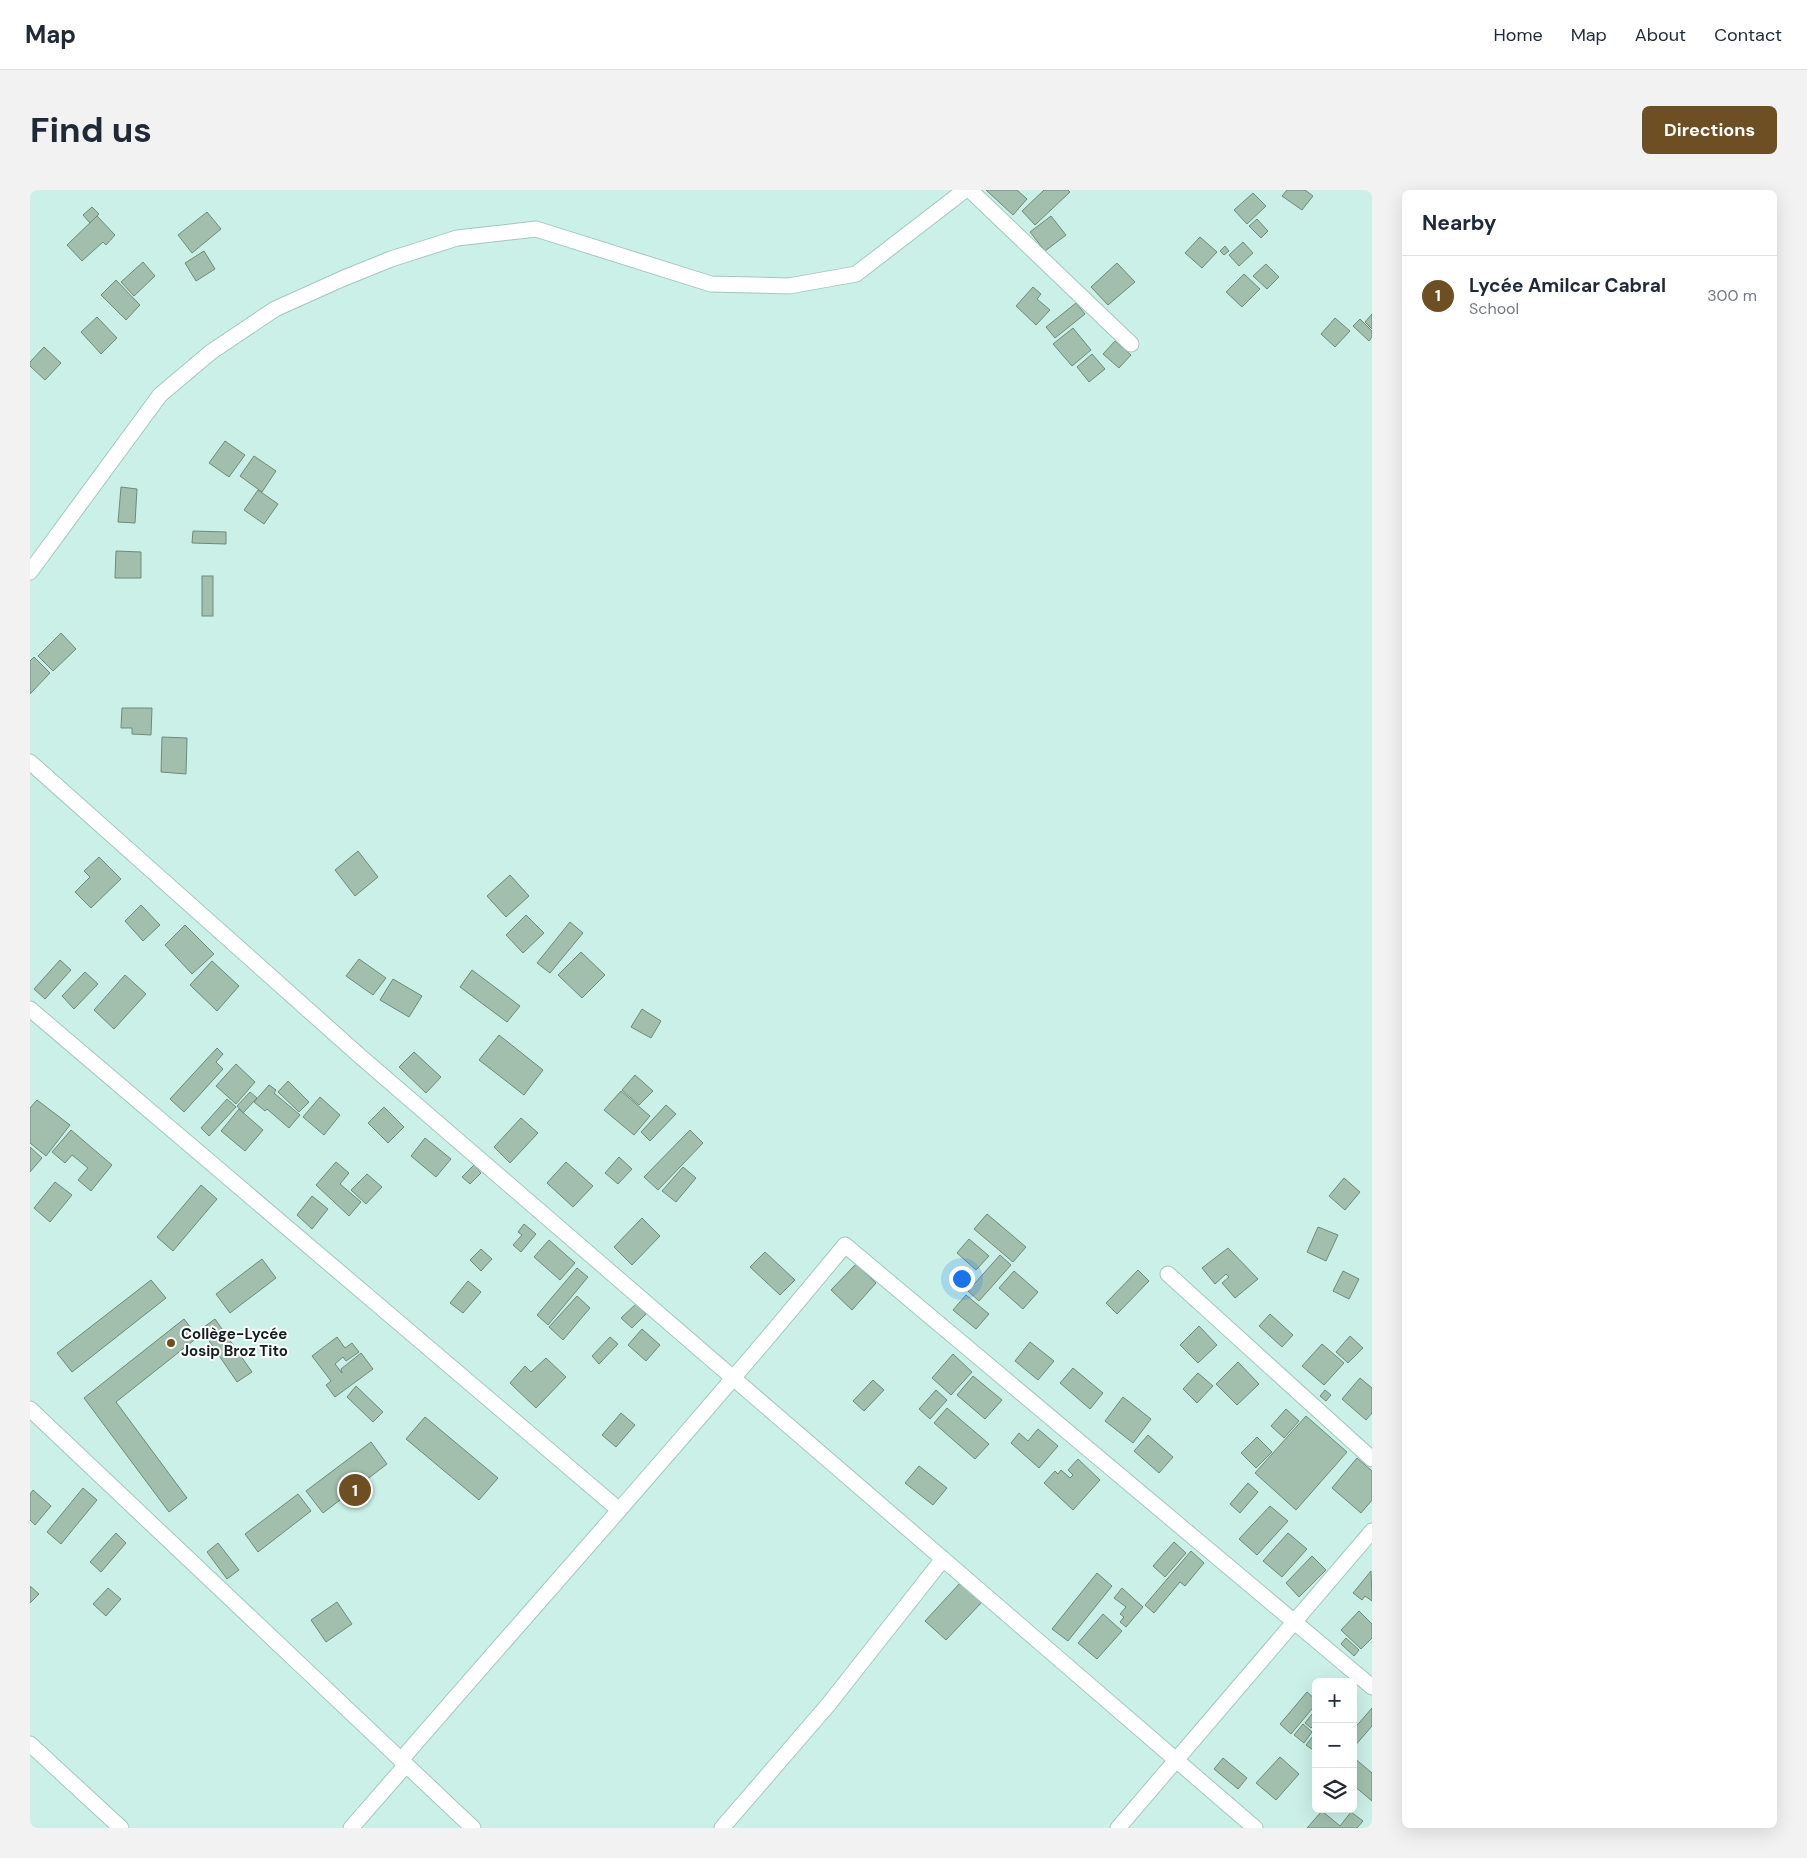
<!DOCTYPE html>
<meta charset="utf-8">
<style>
:root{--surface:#fff;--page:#f2f2f3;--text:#1f2937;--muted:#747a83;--line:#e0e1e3;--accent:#6d4f23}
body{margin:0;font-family:"DM Sans",sans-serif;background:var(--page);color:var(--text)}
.controls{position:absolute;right:15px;bottom:15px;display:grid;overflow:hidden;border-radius:8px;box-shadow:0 5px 20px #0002}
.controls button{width:45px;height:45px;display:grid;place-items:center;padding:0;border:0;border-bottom:1px solid var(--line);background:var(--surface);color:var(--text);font:25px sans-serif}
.you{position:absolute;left:931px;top:1088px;width:18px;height:18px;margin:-12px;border:4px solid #fff;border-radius:50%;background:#1a73e8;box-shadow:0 0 0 8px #1a73e833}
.badge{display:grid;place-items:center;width:32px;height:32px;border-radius:50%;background:var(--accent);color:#fff;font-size:16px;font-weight:700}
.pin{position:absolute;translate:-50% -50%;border:2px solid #fff;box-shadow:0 1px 5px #0006}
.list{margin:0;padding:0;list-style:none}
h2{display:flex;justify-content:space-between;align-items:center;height:65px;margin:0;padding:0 20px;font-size:21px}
h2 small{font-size:16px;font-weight:400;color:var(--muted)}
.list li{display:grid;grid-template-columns:32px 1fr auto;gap:15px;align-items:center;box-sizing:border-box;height:80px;padding:0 20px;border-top:1px solid var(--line)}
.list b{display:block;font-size:19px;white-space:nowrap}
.list p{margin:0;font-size:16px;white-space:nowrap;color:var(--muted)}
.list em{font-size:16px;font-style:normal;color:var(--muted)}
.icon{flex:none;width:28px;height:28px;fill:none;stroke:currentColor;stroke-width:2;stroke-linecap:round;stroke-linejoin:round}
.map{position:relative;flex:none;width:1342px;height:1638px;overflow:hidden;border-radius:8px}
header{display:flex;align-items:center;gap:30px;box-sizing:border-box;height:70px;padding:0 25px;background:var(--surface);border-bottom:1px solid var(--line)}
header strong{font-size:24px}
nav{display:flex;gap:28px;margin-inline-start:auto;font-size:18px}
.intro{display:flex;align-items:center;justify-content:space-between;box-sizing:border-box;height:120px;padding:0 30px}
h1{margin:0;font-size:35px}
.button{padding:12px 22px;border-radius:8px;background:var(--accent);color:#fff;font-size:18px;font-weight:700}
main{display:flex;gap:30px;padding:0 30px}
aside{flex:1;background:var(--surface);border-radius:8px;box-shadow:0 5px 20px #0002}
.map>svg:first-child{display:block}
.building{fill:#a2bfae;stroke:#6e8a79}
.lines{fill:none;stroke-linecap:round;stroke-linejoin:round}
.minor-casing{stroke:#a3c7bf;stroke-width:17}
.minor{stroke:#fff;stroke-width:15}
.poi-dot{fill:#6d4f23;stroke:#fff;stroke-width:2}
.labels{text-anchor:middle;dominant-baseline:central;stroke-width:4;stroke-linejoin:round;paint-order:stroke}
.poi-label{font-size:15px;font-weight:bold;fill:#12201d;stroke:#fff;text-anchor:start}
</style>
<header>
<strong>Map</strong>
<nav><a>Home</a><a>Map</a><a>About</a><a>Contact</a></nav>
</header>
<div class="intro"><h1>Find us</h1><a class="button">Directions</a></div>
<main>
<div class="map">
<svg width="1342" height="1638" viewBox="0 0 1342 1638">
<rect width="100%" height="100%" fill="#cbf0e8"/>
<g class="building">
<path d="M956,0H987L997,9L983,25Z"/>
<path d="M1014,0H1038L1040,2L1005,35L992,21Z"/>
<path d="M1257,0H1275L1283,6L1272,20L1252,6Z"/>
<path d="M1223,3L1236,16L1217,34L1204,20Z"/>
<path d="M62,17L69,24L60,33L53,25Z"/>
<path d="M177,22L191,39L162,63L148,45Z"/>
<path d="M67,26L85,45L76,55L73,52L52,71L37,55Z"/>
<path d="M1021,26L1036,45L1015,61L1000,42Z"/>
<path d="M1227,29L1238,41L1231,48L1219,36Z"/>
<path d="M1170,47L1187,62L1172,78L1155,63Z"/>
<path d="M1213,52L1223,63L1209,76L1199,65Z"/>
<path d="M1195,56L1199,61L1194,65L1190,61Z"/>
<path d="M174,61L185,79L166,91L155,73Z"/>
<path d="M113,72L125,86L104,106L91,92Z"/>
<path d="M1087,73L1105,92L1078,115L1061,97Z"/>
<path d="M1236,74L1249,87L1237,99L1223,86Z"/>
<path d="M1214,84L1230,99L1212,117L1196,102Z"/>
<path d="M86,90L110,115L96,130L71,105Z"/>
<path d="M1003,97L1011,104L1007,109L1020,120L1006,135L986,116Z"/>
<path d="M1046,113L1055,124L1025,148L1016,137Z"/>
<path d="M1342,124V139L1335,132Z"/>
<path d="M67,127L87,148L71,164L51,142Z"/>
<path d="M1305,128L1320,141L1305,157L1291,144Z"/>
<path d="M1330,129L1342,141V147L1339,151L1323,136Z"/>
<path d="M1043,138L1061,160L1042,176L1023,154Z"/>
<path d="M1085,151L1101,165L1089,178L1073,164Z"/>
<path d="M14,157L31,173L15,190L0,176V172Z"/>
<path d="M1062,164L1075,179L1059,192L1047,177Z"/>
<path d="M195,251L215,265L199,287L179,273Z"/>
<path d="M224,266L246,281L232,302L210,286Z"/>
<path d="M91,297L107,299L105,333L88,332Z"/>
<path d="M228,300L248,314L234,334L214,320Z"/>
<path d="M163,341L196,342V354L162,353Z"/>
<path d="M86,361L111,362V388H85Z"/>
<rect x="172" y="386" width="11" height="40"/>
<path d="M31,443L46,459L23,481L8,466Z"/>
<path d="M4,467L20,483L0,504V471Z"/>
<path d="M92,518H122L121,545L102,544V538H91Z"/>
<path d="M132,547L157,548L156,584L131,582Z"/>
<path d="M328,661L348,687L325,706L305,680Z"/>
<path d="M69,667L91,689L61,718L45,702L60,687L54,681Z"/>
<path d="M480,685L499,706L476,727L457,706Z"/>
<path d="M111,715L130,735L113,751L95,731Z"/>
<path d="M496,725L514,743L493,763L476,745Z"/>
<path d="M540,732L553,743L520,783L507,773Z"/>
<path d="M155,735L184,764L162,784L135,755Z"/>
<path d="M551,762L575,785L552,808L528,785Z"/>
<path d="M329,769L356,788L343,805L316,786Z"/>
<path d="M30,770L41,780L15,809L4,799Z"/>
<path d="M182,771L209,796L187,821L160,795Z"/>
<path d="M442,780L490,816L477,832L430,797Z"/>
<path d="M55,782L68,794L44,819L32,806Z"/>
<path d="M95,785L116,804L84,839L64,820Z"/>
<path d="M363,789L392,806L379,827L350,810Z"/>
<path d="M612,819L631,831L621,848L601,837Z"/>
<path d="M469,845L513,880L494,905L449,870Z"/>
<path d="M187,858L193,864L186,872L193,879L154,922L140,909Z"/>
<path d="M384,862L411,887L396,903L369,877Z"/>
<path d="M206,874L225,892L206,914L186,896Z"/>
<path d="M605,885L623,901L609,915L592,900Z"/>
<path d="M258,891L279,912L269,922L248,902Z"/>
<path d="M239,895L246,900L244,903L270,925L259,938L237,919L235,921L224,912Z"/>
<path d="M591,901L620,926L604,945L574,920Z"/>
<path d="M220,902L227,908L213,923L207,916Z"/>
<path d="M290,907L310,925L294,945L273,927Z"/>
<path d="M197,909L206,917L179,946L171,938Z"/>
<path d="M7,910L40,935L16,966L0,953V918Z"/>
<path d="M636,915L646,924L620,951L611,942Z"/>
<path d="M354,917L374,937L358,953L338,933Z"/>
<path d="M209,919L233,940L215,961L191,941Z"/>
<path d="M491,928L508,943L480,973L464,957Z"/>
<path d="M41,940L82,975L61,1001L48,990L58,978L42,965L35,973L22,962Z"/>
<path d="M660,940L673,953L628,1000L614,987Z"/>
<path d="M395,948L421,969L406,987L381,966Z"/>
<path d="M0,957L12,968L0,982Z"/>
<path d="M589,967L602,979L588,994L575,983Z"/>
<path d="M306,972L319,983L310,994L331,1012L319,1026L286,995Z"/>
<path d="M536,972L563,996L543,1017L517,993Z"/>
<path d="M444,975L451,983L440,994L432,987Z"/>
<path d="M653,977L666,988L646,1012L632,1001Z"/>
<path d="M337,984L352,997L336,1014L321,1000Z"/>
<path d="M1314,988L1330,1002L1315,1020L1299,1006Z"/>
<path d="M25,992L42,1005L20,1032L4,1018Z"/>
<path d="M171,995L187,1009L143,1061L127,1047Z"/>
<path d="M282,1006L298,1019L282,1039L267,1025Z"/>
<path d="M957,1024L996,1057L983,1072L944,1039Z"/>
<path d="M612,1028L630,1046L602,1075L584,1057Z"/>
<path d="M494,1034L506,1044L491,1062L483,1055L492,1045L488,1042Z"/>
<path d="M1288,1037L1308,1045L1296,1071L1277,1062Z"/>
<path d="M939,1049L959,1066L946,1080L927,1063Z"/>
<path d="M519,1050L545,1073L530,1090L504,1067Z"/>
<path d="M1198,1058L1228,1089L1205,1108L1192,1093L1199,1087L1196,1084L1185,1094L1172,1078Z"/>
<path d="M451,1059L462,1069L451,1081L440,1070Z"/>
<path d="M735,1062L765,1090L750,1105L720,1077Z"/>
<path d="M970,1065L981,1075L949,1111L938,1101Z"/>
<path d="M232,1069L246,1088L200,1123L186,1104Z"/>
<path d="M826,1074L846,1093L822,1120L801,1100Z"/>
<path d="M547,1078L558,1087L518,1135L507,1125Z"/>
<path d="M1108,1080L1119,1091L1087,1124L1076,1113Z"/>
<path d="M984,1081L1008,1102L993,1119L969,1098Z"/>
<path d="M1313,1081L1329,1089L1319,1109L1303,1101Z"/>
<path d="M121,1090L136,1108L42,1182L27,1163Z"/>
<path d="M438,1091L451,1102L433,1123L420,1113Z"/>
<path d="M936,1105L959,1124L946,1139L923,1120Z"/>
<path d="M547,1106L560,1118L533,1150L519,1137Z"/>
<path d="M606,1114L616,1124L602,1138L591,1128Z"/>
<path d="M1240,1124L1263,1145L1252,1157L1229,1136Z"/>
<path d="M154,1129L168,1147L86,1212L157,1308L139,1322L54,1208Z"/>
<path d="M185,1129L222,1182L207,1192L171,1139Z"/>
<path d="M1169,1136L1187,1155L1168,1173L1150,1155Z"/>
<path d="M612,1139L630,1155L616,1171L598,1155Z"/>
<path d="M1320,1146L1333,1158L1318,1173L1306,1162Z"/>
<path d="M307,1147L315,1158L322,1153L329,1162L316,1171L313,1167L305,1174L312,1183L311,1179L331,1163L343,1179L305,1207L296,1195L301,1191L282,1166Z"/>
<path d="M580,1147L588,1154L569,1174L562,1166Z"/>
<path d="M1000,1152L1024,1171L1008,1190L985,1171Z"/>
<path d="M1292,1154L1314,1173L1294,1195L1272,1176Z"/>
<path d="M923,1164L942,1182L921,1205L902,1188Z"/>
<path d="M516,1168L536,1187L506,1218L480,1193L495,1176L501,1182Z"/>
<path d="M1208,1172L1229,1194L1207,1215L1186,1194Z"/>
<path d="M1043,1178L1073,1203L1060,1219L1030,1193Z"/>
<path d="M1168,1183L1183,1196L1167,1213L1153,1199Z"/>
<path d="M943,1186L972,1210L955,1229L927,1205Z"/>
<path d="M1330,1188L1342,1198V1223L1336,1230L1312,1209Z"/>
<path d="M843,1190L854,1200L834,1221L823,1211Z"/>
<path d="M326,1196L353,1222L343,1232L317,1207Z"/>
<path d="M906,1200L917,1210L900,1229L889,1219Z"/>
<path d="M1295,1200L1301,1205L1296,1211L1290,1206Z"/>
<path d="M1093,1207L1121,1229L1103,1253L1075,1231Z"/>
<path d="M917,1218L959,1254L945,1269L904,1233Z"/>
<path d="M1256,1219L1269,1231L1254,1248L1241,1236Z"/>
<path d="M591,1223L605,1235L586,1257L572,1245Z"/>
<path d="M1276,1226L1317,1262L1266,1320L1225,1283Z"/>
<path d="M395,1227L468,1288L449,1310L376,1249Z"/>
<path d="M1008,1239L1028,1256L1009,1278L981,1253L989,1243L998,1251Z"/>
<path d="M1118,1245L1143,1267L1129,1283L1104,1261Z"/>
<path d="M1227,1247L1242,1262L1226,1278L1211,1263Z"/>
<path d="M341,1252L357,1274L293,1323L276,1301Z"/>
<path d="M1327,1268L1342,1281V1310L1331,1323L1302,1298Z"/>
<path d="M1048,1269L1070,1290L1043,1320L1014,1293L1025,1281L1028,1284L1031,1280L1040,1288L1043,1285L1038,1280Z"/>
<path d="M889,1276L917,1298L903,1315L875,1293Z"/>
<path d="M1218,1293L1228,1302L1210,1323L1200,1314Z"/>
<path d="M53,1298L67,1310L31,1354L17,1342Z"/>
<path d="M3,1300L21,1316L5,1335L0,1330V1304Z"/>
<path d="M268,1304L281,1321L228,1362L215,1344Z"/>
<path d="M1240,1316L1258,1331L1227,1365L1209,1349Z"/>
<path d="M86,1343L96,1353L71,1382L60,1372Z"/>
<path d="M1258,1343L1277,1359L1252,1387L1233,1371Z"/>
<path d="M1144,1352L1156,1363L1135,1387L1123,1376Z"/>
<path d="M188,1353L209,1380L197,1389L177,1362Z"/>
<path d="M1161,1361L1174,1373L1155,1396L1150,1392L1124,1423L1115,1415Z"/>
<path d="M1282,1366L1296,1380L1269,1407L1256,1393Z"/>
<path d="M1341,1381L1342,1411L1335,1406L1332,1410L1323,1403Z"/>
<path d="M1067,1383L1082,1396L1038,1451L1022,1439Z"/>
<path d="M931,1392L952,1412L916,1450L895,1431Z"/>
<path d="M0,1396L9,1404L0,1413Z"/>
<path d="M78,1398L91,1409L76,1426L63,1414Z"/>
<path d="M1092,1398L1113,1417L1096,1437L1090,1432L1094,1427L1090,1424L1096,1417L1084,1408Z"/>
<path d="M307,1412L322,1434L296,1452L281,1430Z"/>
<path d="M1329,1421L1342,1434V1448L1331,1459L1311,1440Z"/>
<path d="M1073,1424L1092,1441L1067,1469L1048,1453Z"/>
<path d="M1316,1448L1329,1460L1324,1466L1311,1454Z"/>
<path d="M1277,1502L1286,1510V1514L1261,1544L1250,1534Z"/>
<path d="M1342,1518V1536L1323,1558V1540Z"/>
<path d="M1282,1524L1286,1527V1533L1281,1538L1275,1533Z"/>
<path d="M1273,1534L1282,1542L1274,1553L1264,1545Z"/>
<path d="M1286,1542V1562L1276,1555Z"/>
<path d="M1250,1567L1269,1584L1246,1610L1226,1593Z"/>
<path d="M1323,1567L1342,1583V1611L1323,1595Z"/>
<path d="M1193,1568L1217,1588L1208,1599L1184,1579Z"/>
<path d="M1292,1621L1310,1636L1321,1622L1333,1631L1327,1638H1277Z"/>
</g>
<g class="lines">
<g class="minor-casing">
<g id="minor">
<path d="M940,0L1101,154"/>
<path d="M0,382L130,205L181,162L245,119L314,88L361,69L427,48L506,39L681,94L759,96L826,84L935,0"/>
<path d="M0,572L331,867L1225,1638"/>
<path d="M0,819L588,1319"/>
<path d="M1138,1084L1342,1269"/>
<path d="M0,1219L443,1638"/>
<path d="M0,1554L91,1638"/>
<path d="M371,1570C519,1399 671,1230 815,1055L1342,1497"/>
<path d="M321,1638L376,1575"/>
<path d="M692,1638L798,1515L913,1369"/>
<path d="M1088,1638L1342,1341"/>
</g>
</g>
<use href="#minor" class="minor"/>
</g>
<circle class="poi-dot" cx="141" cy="1153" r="5"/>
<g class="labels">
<g class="poi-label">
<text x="151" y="1144">Collège-Lycée<tspan x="151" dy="17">Josip Broz Tito</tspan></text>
</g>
</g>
</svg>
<div class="controls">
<button>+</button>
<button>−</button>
<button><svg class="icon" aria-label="layers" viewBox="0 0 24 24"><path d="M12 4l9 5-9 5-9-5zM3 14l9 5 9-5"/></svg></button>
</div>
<div class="you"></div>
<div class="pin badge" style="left:325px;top:1300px">1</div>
</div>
<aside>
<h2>Nearby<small></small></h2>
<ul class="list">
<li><span class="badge">1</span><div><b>Lycée Amilcar Cabral</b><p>School</p></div><em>300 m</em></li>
</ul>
</aside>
</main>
